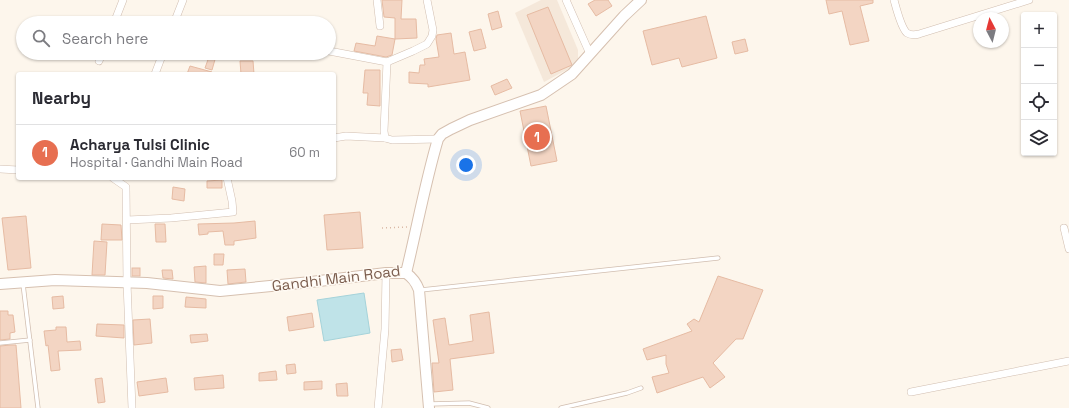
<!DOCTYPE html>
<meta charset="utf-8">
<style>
:root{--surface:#fff;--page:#f2f2f3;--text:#2b2b33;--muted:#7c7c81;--line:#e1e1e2;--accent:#e76f51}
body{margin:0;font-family:"Space Grotesk",sans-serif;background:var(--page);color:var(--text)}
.controls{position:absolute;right:12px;top:12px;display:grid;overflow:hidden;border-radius:4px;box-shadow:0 1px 3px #0004}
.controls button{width:36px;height:36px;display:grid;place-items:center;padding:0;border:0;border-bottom:1px solid var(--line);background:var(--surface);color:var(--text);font:20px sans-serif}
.compass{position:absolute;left:973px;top:12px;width:36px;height:36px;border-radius:50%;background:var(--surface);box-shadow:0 1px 3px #0004;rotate:353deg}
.you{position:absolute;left:466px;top:165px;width:14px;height:14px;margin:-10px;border:3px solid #fff;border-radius:50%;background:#1a73e8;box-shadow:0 0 0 6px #1a73e833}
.badge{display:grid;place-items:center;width:26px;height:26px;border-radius:50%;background:var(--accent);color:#fff;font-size:13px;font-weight:700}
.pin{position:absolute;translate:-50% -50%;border:2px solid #fff;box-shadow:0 1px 4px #0006}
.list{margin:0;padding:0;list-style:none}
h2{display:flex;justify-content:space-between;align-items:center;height:52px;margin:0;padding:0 16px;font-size:17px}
h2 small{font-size:13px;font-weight:400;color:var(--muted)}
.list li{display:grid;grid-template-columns:26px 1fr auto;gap:12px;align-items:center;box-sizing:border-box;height:56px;padding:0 16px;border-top:1px solid var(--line)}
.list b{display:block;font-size:15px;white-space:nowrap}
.list p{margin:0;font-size:13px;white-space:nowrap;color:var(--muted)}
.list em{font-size:13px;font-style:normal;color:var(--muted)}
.icon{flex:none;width:22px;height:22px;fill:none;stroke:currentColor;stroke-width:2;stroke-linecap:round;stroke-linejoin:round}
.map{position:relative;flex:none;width:1069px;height:408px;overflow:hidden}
.search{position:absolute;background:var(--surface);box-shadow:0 1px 3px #0004;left:16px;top:16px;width:320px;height:44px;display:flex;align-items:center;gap:10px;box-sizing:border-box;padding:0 14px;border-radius:22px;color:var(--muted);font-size:15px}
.panel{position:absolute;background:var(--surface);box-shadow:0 1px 3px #0004;left:16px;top:72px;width:320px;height:108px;border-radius:4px}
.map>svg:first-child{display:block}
.residential{fill:#f5e8da}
.water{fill:#bfe3e8;stroke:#a5d3da}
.building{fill:#f3d5c3;stroke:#e6bba3}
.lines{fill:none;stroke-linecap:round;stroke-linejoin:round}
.lane-casing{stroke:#d1beb0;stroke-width:5}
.street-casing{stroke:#d1beb0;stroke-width:8}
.secondary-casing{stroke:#d6c0b0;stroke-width:12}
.path{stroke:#d9b8a5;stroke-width:1.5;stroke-dasharray:1 3;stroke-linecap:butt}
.lane{stroke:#fff;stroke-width:3.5}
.street{stroke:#fff;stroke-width:7}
.secondary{stroke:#fff;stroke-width:10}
.labels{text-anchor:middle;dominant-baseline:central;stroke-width:3;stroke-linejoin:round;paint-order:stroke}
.street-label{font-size:15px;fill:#7a5c4d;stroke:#fffaf3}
</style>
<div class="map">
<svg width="1069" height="408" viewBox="0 0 1069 408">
<rect width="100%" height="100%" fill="#fdf6ec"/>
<path class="residential" d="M541,0H557L578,50V59L574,66L544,82L515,13Z"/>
<path class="water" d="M364,293L370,333L324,341L317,300Z"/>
<g class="building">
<path d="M382,0H402L401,19H416L417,38L395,39V18L384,17Z"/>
<path d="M595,0H608L612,6L596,16L588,4Z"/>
<path d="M826,0H873V3L860,6L869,41L850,45L842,11L829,14Z"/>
<path d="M548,7L572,65L551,74L527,15Z"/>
<path d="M498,11L502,27L492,30L488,14Z"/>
<path d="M706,16L717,58L682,67L679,58L652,65L643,31Z"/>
<path d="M481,29L486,48L474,51L469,32Z"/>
<path d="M451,33L454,54L465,52L470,80L428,87V84L409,83V72L419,73L420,65H425L424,59L439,57L436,39L437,35Z"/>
<path d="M377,36L395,39L392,55L386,57L354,51L356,43L375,46Z"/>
<path d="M745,39L748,51L735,54L732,42Z"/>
<path d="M210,54L216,56L212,70L205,68Z"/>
<path d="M240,61H253L254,74H241Z"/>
<path d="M190,66L212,72V74H187Z"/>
<path d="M365,70H380V106L367,105L368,93H363Z"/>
<path d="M507,79L512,88L495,95L491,86Z"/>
<path d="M546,106L557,161L531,166L520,111Z"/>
<path d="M222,180V188H207V181Z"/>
<path d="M173,187L185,189L184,201L172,199Z"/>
<path d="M360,212L363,248L327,250L324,215Z"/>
<path d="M26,216L31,268L8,270L2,218Z"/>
<path d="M255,221L256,238L234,241V245H225L223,231L208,232V234L199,235L198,224L234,223Z"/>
<path d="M102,224L121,225L122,240H101Z"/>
<path d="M155,224H165L166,242H156Z"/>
<path d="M94,241L107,242L105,275H92Z"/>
<path d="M214,254H224L223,265H214Z"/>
<path d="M206,266V283L195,282L194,267Z"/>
<rect x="132" y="268" width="8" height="8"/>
<path d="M245,269L246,282L228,284L227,270Z"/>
<path d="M162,270H172L173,279L163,278Z"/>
<path d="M718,276L763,290L743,339H736L713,363L725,377L710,388L703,377L657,393L652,377L669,373L666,364V355L647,360L643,349L692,331L687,324L694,319L699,322Z"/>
<path d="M63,296L64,308L53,309L52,297Z"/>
<path d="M153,296H163V308L153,309Z"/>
<path d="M186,297L206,299V308L185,307Z"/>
<path d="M0,311H8V315H13L15,332L10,333V339L0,340Z"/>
<path d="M489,312L494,353L450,359L453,390L434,392L432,363H439L433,320L445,318L449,345L473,341L470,315Z"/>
<path d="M312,313L314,327L289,331L287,317Z"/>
<path d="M150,319L152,343L134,345L133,320Z"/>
<path d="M97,324L124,325V338L96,336Z"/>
<path d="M56,327H66L67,342L80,341L81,350L58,351L60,370L51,371L48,345L46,346L44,331L56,330Z"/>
<path d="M207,334L208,341L191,343L190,335Z"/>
<path d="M11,345H16L21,408H0V346Z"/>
<path d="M401,349L403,360L392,362L391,350Z"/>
<path d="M295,364L296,373L287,374L286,365Z"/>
<path d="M276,371L277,380L259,381V373Z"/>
<path d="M223,375L224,388L195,390L194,378Z"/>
<path d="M102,378L105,402L98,403L95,379Z"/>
<path d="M166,378L168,392L139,396L137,382Z"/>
<path d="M322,381V389L304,390V382Z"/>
<path d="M347,383L348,396H337L336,384Z"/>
</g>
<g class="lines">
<g class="lane-casing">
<g id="lane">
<path d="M23,284L38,408"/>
<path d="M421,290L718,258"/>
<path d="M0,343L30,340"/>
<path d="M430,404L469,403L488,408"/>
<path d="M561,408L627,393L641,388"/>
</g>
</g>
<g class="street-casing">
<g id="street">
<path d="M377,0L380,26"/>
<path d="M566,0L590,54"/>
<path d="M894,0C896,7 901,28 907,33C910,35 915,35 919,34L1029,0"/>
<path d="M114,23L123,0"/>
<path d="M174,23L183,0"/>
<path d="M329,51L387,62L413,51L427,44L432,36L433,30L427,0"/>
<path d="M99,61L102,53"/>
<path d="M387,62L384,131L385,138L392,140L438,139"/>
<path d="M155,74L163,53"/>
<path d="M334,138L346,136L385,138"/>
<path d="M0,169L18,170"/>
<path d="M113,178L126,187L127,283L132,408"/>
<path d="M127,220L171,218L233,212L232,201L227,178"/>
<path d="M1064,228L1069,249"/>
<path d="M911,392L1069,361"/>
<path d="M378,408L385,329L386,273"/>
</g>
</g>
<g class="secondary-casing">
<g id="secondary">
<path d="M406,273C413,278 416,282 419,290L429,408"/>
<path d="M0,284L55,280L147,283L220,291L311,282L386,273H406C417,228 425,183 438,139L442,134L451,129L470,120L541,95L572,74L624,16L641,0"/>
</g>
</g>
<path class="path" d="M382,228L407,227"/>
<use href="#lane" class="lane"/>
<use href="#street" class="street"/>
<use href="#secondary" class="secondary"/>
</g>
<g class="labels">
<g class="street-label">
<text transform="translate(336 278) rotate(-7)">Gandhi Main Road</text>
</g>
</g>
</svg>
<div class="controls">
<button>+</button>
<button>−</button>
<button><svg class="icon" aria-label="locate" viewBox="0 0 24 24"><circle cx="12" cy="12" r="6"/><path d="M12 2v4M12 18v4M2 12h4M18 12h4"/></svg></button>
<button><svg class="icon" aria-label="layers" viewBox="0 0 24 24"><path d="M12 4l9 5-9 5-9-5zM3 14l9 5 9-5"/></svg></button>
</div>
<svg class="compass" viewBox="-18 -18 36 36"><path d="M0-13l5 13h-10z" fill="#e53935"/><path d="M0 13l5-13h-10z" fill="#7c7c81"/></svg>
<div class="you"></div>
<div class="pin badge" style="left:537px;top:137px">1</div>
<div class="search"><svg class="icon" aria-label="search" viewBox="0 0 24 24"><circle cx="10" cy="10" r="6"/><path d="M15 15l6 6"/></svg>Search here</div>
<section class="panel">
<h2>Nearby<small></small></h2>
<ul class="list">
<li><span class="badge">1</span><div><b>Acharya Tulsi Clinic</b><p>Hospital · Gandhi Main Road</p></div><em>60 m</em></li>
</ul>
</section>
</div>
